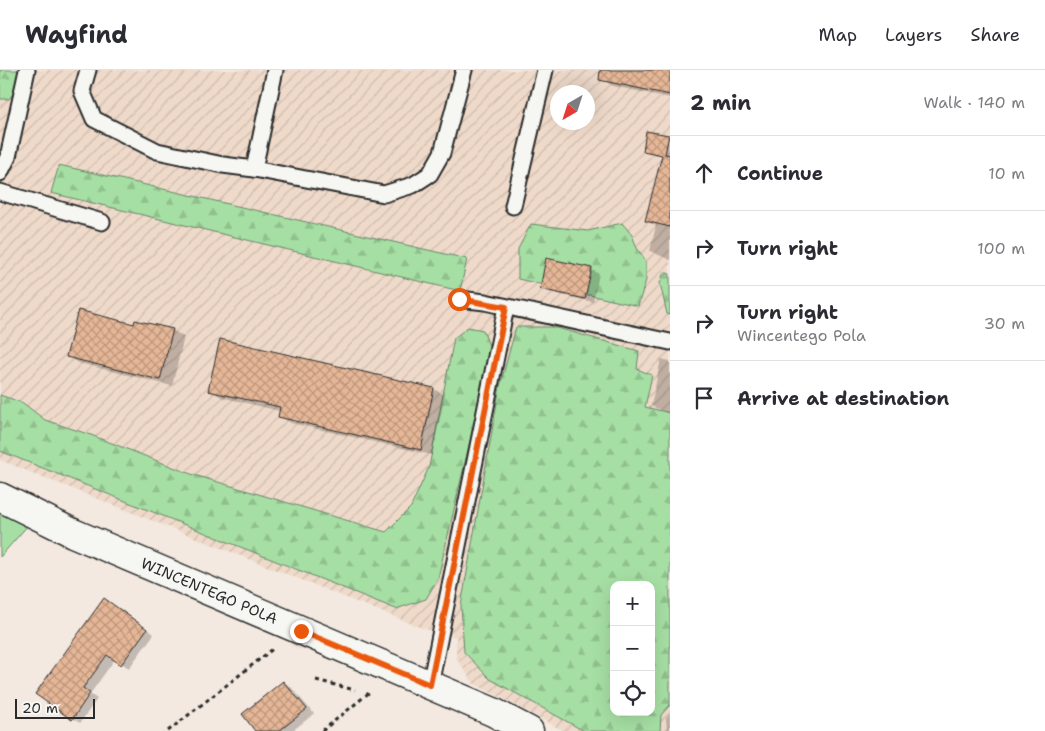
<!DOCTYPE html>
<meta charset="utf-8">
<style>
:root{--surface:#fff;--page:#f7f7f7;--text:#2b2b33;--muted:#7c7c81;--line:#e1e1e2}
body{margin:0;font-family:"Shantell Sans",sans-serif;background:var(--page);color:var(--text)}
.controls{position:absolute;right:15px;bottom:15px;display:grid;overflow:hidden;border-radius:10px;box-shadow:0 5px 20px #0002}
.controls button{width:45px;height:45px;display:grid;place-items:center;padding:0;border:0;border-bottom:1px solid var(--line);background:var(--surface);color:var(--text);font:25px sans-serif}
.compass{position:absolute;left:550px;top:15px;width:45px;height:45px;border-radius:50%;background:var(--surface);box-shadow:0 5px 20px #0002;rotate:219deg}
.scale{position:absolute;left:15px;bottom:12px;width:80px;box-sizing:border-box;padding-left:5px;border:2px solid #2b2b2b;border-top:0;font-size:14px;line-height:18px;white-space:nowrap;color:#2b2b2b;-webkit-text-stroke:4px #f6f6f2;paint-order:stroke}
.stop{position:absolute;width:15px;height:15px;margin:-11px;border:4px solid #ea580c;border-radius:50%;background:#fff}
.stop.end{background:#ea580c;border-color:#fff;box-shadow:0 1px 5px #0008}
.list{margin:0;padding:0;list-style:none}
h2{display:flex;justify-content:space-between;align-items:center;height:65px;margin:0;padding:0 20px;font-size:21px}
h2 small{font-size:16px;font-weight:400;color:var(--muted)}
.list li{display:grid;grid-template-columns:32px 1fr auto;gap:15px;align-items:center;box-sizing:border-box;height:75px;padding:0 20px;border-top:1px solid var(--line)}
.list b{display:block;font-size:19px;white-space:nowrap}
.list p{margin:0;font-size:16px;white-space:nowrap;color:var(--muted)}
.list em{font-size:16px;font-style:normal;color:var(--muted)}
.icon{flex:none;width:28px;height:28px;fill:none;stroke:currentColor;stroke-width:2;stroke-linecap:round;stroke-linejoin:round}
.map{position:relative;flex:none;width:670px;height:661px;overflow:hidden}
header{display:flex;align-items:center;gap:30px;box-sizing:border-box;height:70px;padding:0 25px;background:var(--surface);border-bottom:1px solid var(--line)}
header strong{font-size:24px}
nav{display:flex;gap:28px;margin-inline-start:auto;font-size:18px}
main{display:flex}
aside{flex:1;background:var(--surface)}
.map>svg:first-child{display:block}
.industrial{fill:url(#industrial-furrows);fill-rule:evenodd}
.green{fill:#a6dfa4;stroke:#688568}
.forest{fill:url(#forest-firs);stroke:#688568;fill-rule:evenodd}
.shadow{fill:#0003}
.building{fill:url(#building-cross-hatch);stroke:#2b2b2b}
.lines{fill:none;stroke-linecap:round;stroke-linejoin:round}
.service-casing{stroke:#2b2b2b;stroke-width:19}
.tertiary-casing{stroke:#2b2b2b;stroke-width:31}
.path{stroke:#2b2b2b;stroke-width:3;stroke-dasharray:4 4;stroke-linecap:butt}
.service{stroke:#f6f6f2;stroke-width:15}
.tertiary{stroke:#f6f6f2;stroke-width:28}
.route{stroke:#ea580c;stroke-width:6}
.labels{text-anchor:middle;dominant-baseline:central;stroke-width:4;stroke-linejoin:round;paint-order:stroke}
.street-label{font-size:15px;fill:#2b2b2b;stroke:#f6f6f2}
</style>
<header>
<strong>Wayfind</strong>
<nav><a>Map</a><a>Layers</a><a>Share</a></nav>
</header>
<main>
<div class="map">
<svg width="670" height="661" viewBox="0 0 670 661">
<defs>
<pattern id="industrial-furrows" width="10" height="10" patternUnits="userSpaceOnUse" patternTransform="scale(1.25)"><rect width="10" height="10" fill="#efdaca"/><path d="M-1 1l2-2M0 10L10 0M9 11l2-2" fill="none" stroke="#cdbbae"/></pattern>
<pattern id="forest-firs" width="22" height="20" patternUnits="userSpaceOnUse" patternTransform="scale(1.25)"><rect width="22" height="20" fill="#a6dfa4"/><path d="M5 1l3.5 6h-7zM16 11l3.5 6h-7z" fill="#8fc08d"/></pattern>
<pattern id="building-cross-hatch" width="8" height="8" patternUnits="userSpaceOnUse" patternTransform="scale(1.25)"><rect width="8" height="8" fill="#e6b797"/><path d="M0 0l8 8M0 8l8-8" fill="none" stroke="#bb957b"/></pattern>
</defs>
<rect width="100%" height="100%" fill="#f3e9e0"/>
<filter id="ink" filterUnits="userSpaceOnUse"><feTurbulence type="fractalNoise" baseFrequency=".02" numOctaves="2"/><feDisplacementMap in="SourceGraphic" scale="10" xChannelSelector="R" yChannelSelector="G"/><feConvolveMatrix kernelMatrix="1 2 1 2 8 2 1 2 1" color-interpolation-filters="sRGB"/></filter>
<g filter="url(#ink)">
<path class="industrial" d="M0,0H670V661H564L473,613L456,588V567L422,558L0,390ZM558,22H588V52H558ZM614,515H651V642H614Z"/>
<path class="green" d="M0,440L29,454L0,487Z"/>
<g class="forest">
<path d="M0,0H21L16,20L9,29H0Z"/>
<path d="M59,95L467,189L460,221L51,123Z"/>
<path d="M622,153L632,165L637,178L646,191V210L638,236L518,209V179L531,154L588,161Z"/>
<path d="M664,202L670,204V245L667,244L660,213Z"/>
<path d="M468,257L483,260L491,281L438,508L426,529L396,539L0,381V325L23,333L45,350L91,365L191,404L386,462L411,437L429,397L454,268Z"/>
<path d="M516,257H554L639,281L637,299L652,305L645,337L670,343V635L661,645L660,661H584L490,609L464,582L461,536L500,316ZM614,515H651V642H614Z"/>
</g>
<g class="shadow">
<path d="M604,0H670V28L613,16L602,9Z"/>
<path d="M668,66L669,86L644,81Z"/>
<path d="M670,118V190L650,181L656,156L647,150Z"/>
<path d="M591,199L599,204L593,232L549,222L541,218Z"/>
<path d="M135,255L172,260L184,267L172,316L79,293L67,286Z"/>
<path d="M221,270L434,319L445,325L432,385L291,353L279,346L280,341L221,327L210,320Z"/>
<path d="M661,289L670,291V344L651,336Z"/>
<path d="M112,534L154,564L129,598L115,589L90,624L97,629L80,653L37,624Z"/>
<path d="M283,612L291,617L314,644L292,661H257Z"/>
<path d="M670,643V661H667L666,648Z"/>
</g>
<g class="building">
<path d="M600,0H670V25L599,10Z"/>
<path d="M646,61L669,65L665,84L670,85V157L645,151L662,85L643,81Z"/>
<path d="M546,188L592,198L585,229L540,219Z"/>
<path d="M78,240L134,254L135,250L173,259L160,310L66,287Z"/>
<path d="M220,269L434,318L421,380L278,347L280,337L208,321Z"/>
<path d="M104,528L147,559L121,595L107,585L83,618L90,623L72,650L35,624Z"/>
<path d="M283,611L307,639L279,661H255L242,644Z"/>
</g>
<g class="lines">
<g class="service-casing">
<g id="service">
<path d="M88,0L82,21L94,49L157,81L223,95L254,99L384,124L413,115L430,104L442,83L464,0"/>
<path d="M254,99L275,0"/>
<path d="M0,103L8,87L27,0"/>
<path d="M0,122L102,152"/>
<path d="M513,136L545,0"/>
<path d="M459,229L485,232L670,272"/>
<path d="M430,615L506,237"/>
</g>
</g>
<g class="tertiary-casing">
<path id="tertiary" d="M0,427L73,463L493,642L529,661"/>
</g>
<g class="path">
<path d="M316,610L355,620"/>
<path d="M168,661L274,578"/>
<path d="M322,661L370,622"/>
</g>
<use href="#service" class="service"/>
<use href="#tertiary" class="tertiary"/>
</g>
</g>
<g class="lines" filter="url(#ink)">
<path class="route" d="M301,561L430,615L506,237L459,229"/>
</g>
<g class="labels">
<g class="street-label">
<text transform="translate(209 521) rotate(23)">WINCENTEGO POLA</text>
</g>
</g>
</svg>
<div class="controls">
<button>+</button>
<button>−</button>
<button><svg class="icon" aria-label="locate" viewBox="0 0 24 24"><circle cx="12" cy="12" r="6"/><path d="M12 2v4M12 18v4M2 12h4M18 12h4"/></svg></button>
</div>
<svg class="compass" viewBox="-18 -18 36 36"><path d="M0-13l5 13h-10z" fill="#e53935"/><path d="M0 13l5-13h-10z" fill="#7c7c81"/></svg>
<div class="scale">20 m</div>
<div class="stop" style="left:459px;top:229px"></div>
<div class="stop end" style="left:301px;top:561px"></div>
</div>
<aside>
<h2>2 min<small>Walk · 140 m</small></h2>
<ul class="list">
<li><svg class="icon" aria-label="ahead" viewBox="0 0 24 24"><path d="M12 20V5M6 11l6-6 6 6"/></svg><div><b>Continue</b></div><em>10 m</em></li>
<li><svg class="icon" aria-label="right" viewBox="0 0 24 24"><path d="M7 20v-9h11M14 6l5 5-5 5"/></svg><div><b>Turn right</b></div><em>100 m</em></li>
<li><svg class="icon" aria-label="right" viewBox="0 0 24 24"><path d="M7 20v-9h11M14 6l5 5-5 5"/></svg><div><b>Turn right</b><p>Wincentego Pola</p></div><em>30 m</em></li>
<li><svg class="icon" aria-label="arrive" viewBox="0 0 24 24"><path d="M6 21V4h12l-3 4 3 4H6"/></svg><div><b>Arrive at destination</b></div></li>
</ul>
</aside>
</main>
